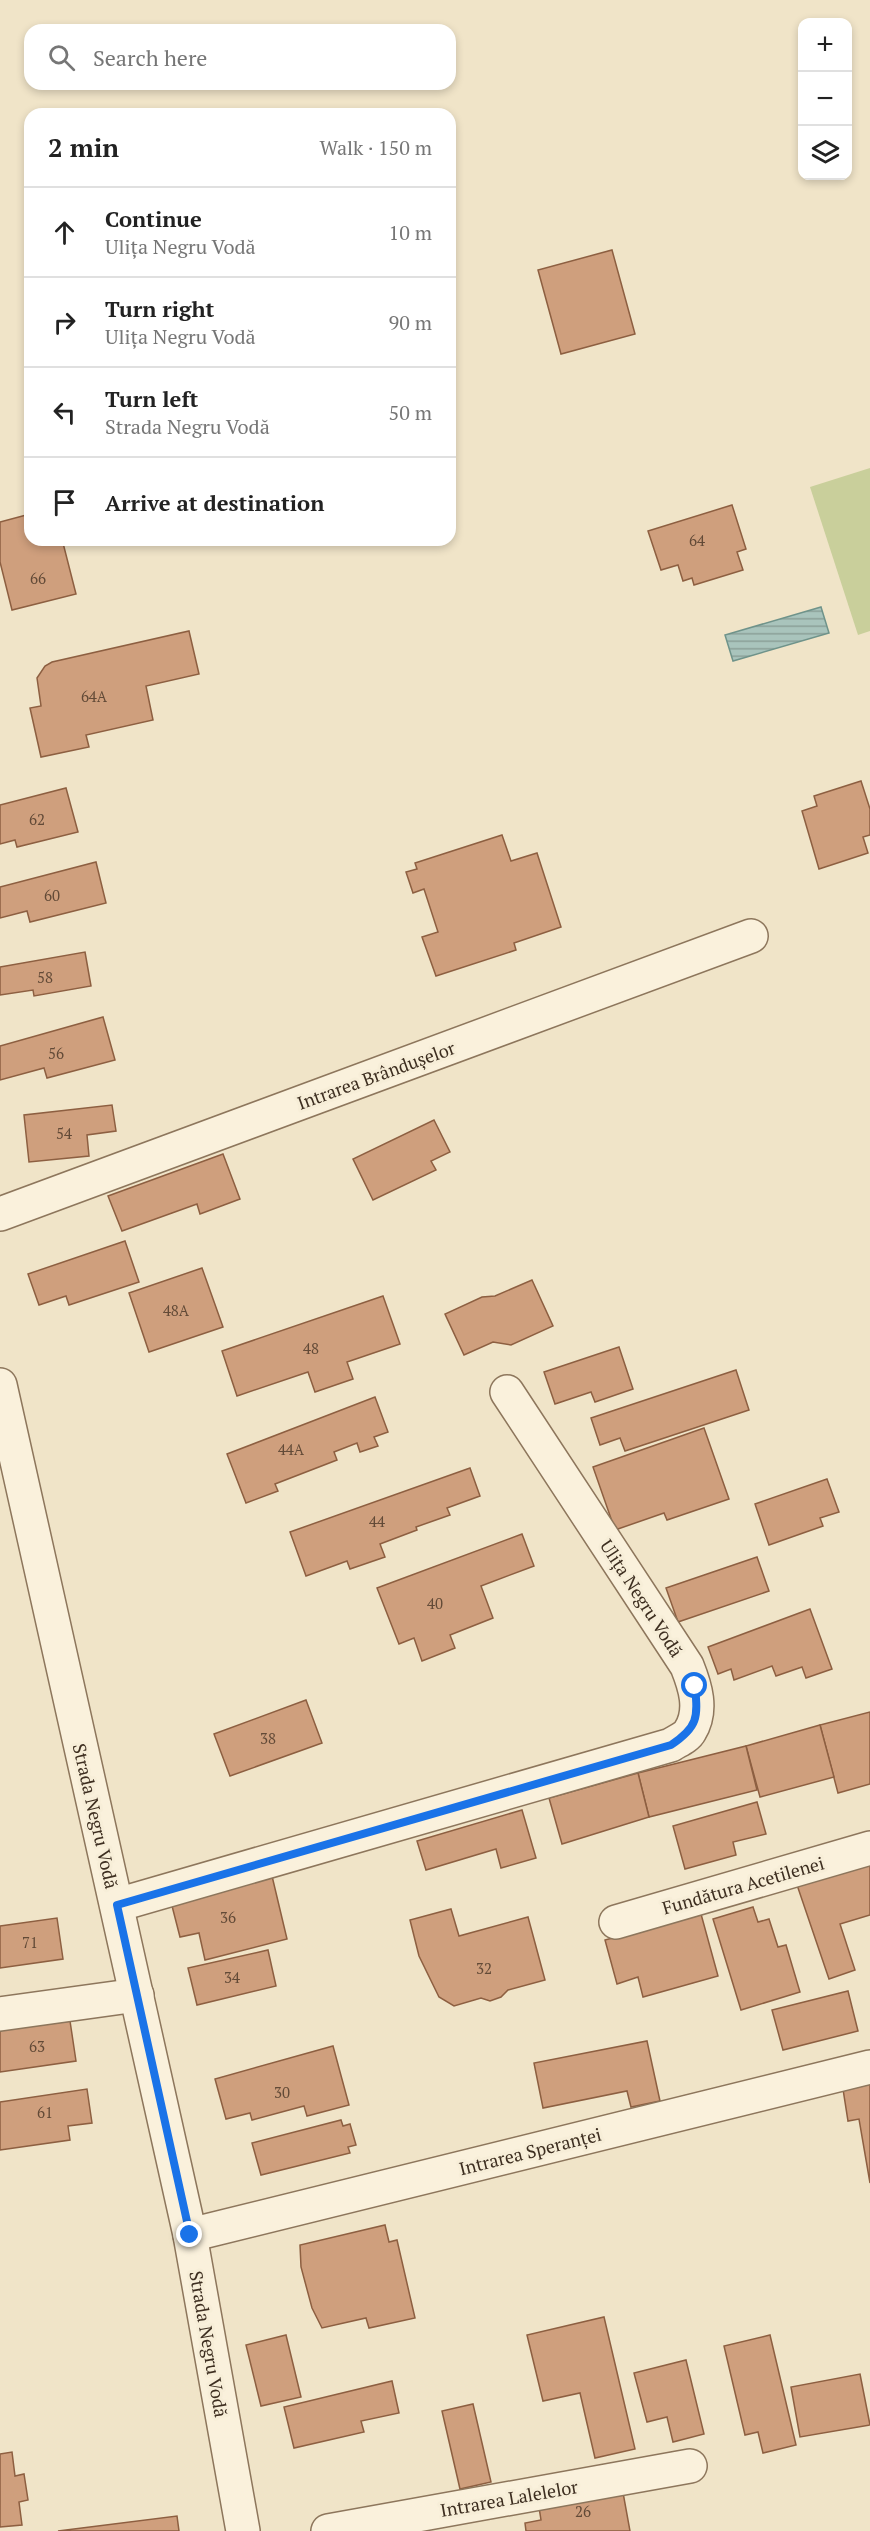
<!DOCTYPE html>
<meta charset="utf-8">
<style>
:root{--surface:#fff;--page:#f6f6f6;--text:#222;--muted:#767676;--line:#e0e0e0}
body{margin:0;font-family:"PT Serif",serif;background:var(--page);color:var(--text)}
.controls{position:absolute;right:18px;top:18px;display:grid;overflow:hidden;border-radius:12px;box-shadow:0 3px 9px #0003}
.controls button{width:54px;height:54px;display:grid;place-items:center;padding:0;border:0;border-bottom:2px solid var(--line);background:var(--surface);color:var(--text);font:30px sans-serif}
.stop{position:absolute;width:18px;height:18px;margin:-14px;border:4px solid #1a73e8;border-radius:50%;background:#fff}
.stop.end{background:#1a73e8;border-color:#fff;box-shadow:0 2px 6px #0008}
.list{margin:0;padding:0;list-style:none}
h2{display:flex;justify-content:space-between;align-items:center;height:78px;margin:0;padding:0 24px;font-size:26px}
h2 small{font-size:20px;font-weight:400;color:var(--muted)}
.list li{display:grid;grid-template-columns:39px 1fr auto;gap:18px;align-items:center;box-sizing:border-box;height:90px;padding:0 24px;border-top:2px solid var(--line)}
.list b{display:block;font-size:22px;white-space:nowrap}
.list p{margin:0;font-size:20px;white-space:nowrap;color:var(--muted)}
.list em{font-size:20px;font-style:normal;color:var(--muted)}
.icon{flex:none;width:33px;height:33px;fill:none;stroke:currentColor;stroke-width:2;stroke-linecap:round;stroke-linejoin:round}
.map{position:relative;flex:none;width:870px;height:2531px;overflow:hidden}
.search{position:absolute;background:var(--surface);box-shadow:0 3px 9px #0003;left:24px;top:24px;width:432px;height:66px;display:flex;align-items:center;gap:15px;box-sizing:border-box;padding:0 21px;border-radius:18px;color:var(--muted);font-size:22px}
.panel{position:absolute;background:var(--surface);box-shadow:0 3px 9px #0003;left:24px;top:108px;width:432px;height:438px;border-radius:18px}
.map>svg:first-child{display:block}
.grass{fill:#c9cf9b}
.water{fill:url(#water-rules);stroke:#6f938a;stroke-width:1.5}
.building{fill:#cf9f7d;stroke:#8d5f41;stroke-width:1.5}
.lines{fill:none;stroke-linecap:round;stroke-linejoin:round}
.minor-casing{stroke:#8d765c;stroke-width:36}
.tertiary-casing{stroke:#8d765c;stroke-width:36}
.minor{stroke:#faf1dc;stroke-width:33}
.tertiary{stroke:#faf1dc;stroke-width:33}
.route{stroke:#1a73e8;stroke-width:8}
.labels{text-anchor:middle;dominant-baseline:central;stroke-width:6;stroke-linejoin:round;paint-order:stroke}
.number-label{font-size:15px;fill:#624a37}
.street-label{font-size:18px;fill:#3d2e20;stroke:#f7eed8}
</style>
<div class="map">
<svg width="870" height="2531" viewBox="0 0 870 2531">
<defs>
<pattern id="water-rules" width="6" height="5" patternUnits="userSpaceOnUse" patternTransform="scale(1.5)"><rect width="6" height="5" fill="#a9c4bc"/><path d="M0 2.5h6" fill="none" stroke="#8ba098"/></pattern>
</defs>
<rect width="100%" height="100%" fill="#f0e4c8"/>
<path class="grass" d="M870,468V631L858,635L810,487Z"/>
<path class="water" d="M821,607L829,633L733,661L725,635Z"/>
<g class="building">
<path d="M612,250L635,334L561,354L538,270Z"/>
<path d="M732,505L746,549L737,552L743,570L694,585L692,578L683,581L678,565L661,570L648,531Z"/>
<path d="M30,514V540H74L63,543L76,594L12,610L0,562V522Z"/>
<path d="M189,631L199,674L146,686L153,720L86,735L89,747L41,757L30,708L41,706L37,678L45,666L52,662Z"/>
<path d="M861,781L870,809V835L863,837L868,853L819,869L802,811L817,806L814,796Z"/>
<path d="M66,788L78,832L17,847L15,840L0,844V805Z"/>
<path d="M502,835L511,861L537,853L561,927L514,943L516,950L436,976L422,937L438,932L424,889L413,893L406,872L417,869L415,863Z"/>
<path d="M96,862L106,903L30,922L27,911L0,918V887Z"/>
<path d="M85,952L91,986L34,996L33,990L0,995V967Z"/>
<path d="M103,1017L115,1060L47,1078L44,1068L0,1080V1046Z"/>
<path d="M112,1105L116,1131L87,1135L89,1156L29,1162L24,1115Z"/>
<path d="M434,1120L450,1152L431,1161L436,1170L373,1200L353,1159Z"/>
<path d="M223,1154L240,1199L200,1214L197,1204L122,1231L108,1196Z"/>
<path d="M125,1241L139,1282L69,1305L66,1296L39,1305L28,1274Z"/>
<path d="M202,1268L223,1327L149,1352L129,1293Z"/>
<path d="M532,1280L553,1326L511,1345L493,1342L464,1355L445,1314L482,1297L495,1296Z"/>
<path d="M383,1296L400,1344L347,1362L353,1379L315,1392L308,1372L237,1396L222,1351Z"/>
<path d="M619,1347L633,1389L595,1402L591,1392L555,1404L544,1372Z"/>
<path d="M736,1370L749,1410L625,1451L620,1438L600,1445L591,1418Z"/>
<path d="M375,1397L388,1432L374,1437L378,1446L360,1452L357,1443L334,1452L337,1460L275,1484L278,1491L246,1503L227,1454Z"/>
<path d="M704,1428L729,1499L667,1520L664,1513L615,1530L593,1467Z"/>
<path d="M470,1468L480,1496L447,1508L450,1515L416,1527L417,1530L380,1544L385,1557L350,1569L347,1561L306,1576L290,1532Z"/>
<path d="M827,1479L839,1512L820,1518L823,1526L769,1545L755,1504Z"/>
<path d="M522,1534L534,1566L481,1586L493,1618L450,1635L455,1648L422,1661L414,1638L399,1644L377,1588Z"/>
<path d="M757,1557L769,1591L678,1622L666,1588Z"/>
<path d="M810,1609L832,1669L806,1678L802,1667L776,1676L772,1666L734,1680L731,1669L718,1674L708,1647Z"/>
<path d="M306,1700L322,1743L230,1776L214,1734Z"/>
<path d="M870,1712V1784L838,1793L820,1725Z"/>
<path d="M820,1725L834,1777L760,1797L746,1746Z"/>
<path d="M746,1746L757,1790L649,1817L638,1773Z"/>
<path d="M638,1773L649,1817L562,1844L549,1798Z"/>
<path d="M757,1802L766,1834L733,1842L736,1855L685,1869L673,1826Z"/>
<path d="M522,1810L536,1858L501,1868L496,1849L426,1870L417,1841Z"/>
<path d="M870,1857V1915L840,1924L855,1970L829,1979L796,1882Z"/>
<path d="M272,1876L287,1939L205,1960L199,1933L180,1937L171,1902Z"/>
<path d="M753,1907L758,1922L769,1919L778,1947L786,1945L800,1992L741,2010L713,1919Z"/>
<path d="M451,1909L459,1936L528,1917L545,1980L508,1990L501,1997L490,2001L481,1998L454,2006L439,1997L419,1956L410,1920Z"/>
<path d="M701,1914L718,1976L643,1997L638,1977L617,1984L605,1940Z"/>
<path d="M57,1918L63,1959L0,1968V1926Z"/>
<path d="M268,1950L276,1986L197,2005L188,1968Z"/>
<path d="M848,1991L858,2031L783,2050L772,2010Z"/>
<path d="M70,2021L76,2061L0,2072V2030Z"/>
<path d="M647,2041L660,2101L631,2107L627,2091L543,2108L534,2063Z"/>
<path d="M333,2046L349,2105L307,2116L304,2106L252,2120L250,2113L226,2119L215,2079Z"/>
<path d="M870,2084V2183L859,2119L848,2121L843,2089Z"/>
<path d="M87,2089L92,2123L68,2126L70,2140L0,2150V2102Z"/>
<path d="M341,2120L343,2126L350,2124L356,2145L348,2147L350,2153L261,2175L252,2143Z"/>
<path d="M385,2225L389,2242L397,2240L415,2318L369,2328L366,2318L322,2328L312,2308L301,2267L300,2245Z"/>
<path d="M604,2317L635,2449L595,2458L580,2393L543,2401L527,2335Z"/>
<path d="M286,2335L301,2397L261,2406L246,2345Z"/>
<path d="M770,2335L796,2445L763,2453L758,2432L745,2435L724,2346Z"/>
<path d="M686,2360L704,2434L673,2442L667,2417L647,2422L634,2373Z"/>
<path d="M860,2374L870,2425L800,2437L791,2387Z"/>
<path d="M392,2381L399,2413L361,2421L364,2432L294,2448L284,2407Z"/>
<path d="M473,2404L491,2482L460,2489L442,2411Z"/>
<path d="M12,2452L15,2476L24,2474L28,2500L19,2502L22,2525L0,2527V2454Z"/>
<path d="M622,2487L630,2531H526L525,2523L541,2520L538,2501Z"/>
<path d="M177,2516L179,2531H58Z"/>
</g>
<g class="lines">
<g class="minor-casing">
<g id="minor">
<path d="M0,1214L751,936"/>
<path d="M117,1905L671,1745C677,1741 687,1737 690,1731C703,1710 695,1686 687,1666L507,1392"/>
<path d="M616,1922L870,1848"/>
<path d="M0,2014L137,1995"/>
<path d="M190,2235L870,2067"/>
<path d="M328,2531L690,2466"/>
</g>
</g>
<g class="tertiary-casing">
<path id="tertiary" d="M0,1385L190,2235L243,2531"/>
</g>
<use href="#minor" class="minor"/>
<use href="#tertiary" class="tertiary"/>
</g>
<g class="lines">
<path class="route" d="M190,2235L117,1905L671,1745C698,1727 698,1718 695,1686"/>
</g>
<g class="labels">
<g class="number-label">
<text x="697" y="540">64</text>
<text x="38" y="578">66</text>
<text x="94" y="696">64A</text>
<text x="37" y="819">62</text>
<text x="52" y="895">60</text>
<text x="45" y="977">58</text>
<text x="56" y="1053">56</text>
<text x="64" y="1133">54</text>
<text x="176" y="1310">48A</text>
<text x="311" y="1348">48</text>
<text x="291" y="1449">44A</text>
<text x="377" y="1521">44</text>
<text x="435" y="1603">40</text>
<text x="268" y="1738">38</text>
<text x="228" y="1917">36</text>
<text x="30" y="1942">71</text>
<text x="484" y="1968">32</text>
<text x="232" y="1977">34</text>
<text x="37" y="2046">63</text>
<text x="282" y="2092">30</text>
<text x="45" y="2112">61</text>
<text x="583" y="2511">26</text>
</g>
<g class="street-label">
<text transform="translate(376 1075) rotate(-20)">Intrarea Brândușelor</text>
<text transform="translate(642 1598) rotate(57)">Ulița Negru Vodă</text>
<text transform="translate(96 1816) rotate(77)">Strada Negru Vodă</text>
<text transform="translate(743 1885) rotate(-16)">Fundătura Acetilenei</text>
<text transform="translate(530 2151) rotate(-14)">Intrarea Speranței</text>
<text transform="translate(209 2344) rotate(80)">Strada Negru Vodă</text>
<text transform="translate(509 2498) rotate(-10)">Intrarea Lalelelor</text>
</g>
</g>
</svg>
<div class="controls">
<button>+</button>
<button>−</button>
<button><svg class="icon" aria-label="layers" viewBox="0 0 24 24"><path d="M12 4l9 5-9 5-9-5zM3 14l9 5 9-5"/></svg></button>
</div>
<div class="stop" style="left:695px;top:1686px"></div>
<div class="stop end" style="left:190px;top:2235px"></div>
<div class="search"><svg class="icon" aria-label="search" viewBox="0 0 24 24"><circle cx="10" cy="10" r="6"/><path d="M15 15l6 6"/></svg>Search here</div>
<section class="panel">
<h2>2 min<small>Walk · 150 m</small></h2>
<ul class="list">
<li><svg class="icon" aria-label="ahead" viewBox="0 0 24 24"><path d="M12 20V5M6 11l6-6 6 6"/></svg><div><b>Continue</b><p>Ulița Negru Vodă</p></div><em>10 m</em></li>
<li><svg class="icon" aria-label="right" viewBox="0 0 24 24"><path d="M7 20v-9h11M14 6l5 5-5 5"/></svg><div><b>Turn right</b><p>Ulița Negru Vodă</p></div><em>90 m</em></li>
<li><svg class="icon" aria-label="left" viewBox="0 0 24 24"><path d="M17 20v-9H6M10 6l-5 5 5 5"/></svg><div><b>Turn left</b><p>Strada Negru Vodă</p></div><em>50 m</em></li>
<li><svg class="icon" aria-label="arrive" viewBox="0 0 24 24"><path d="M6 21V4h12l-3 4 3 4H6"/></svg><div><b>Arrive at destination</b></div></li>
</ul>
</section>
</div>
